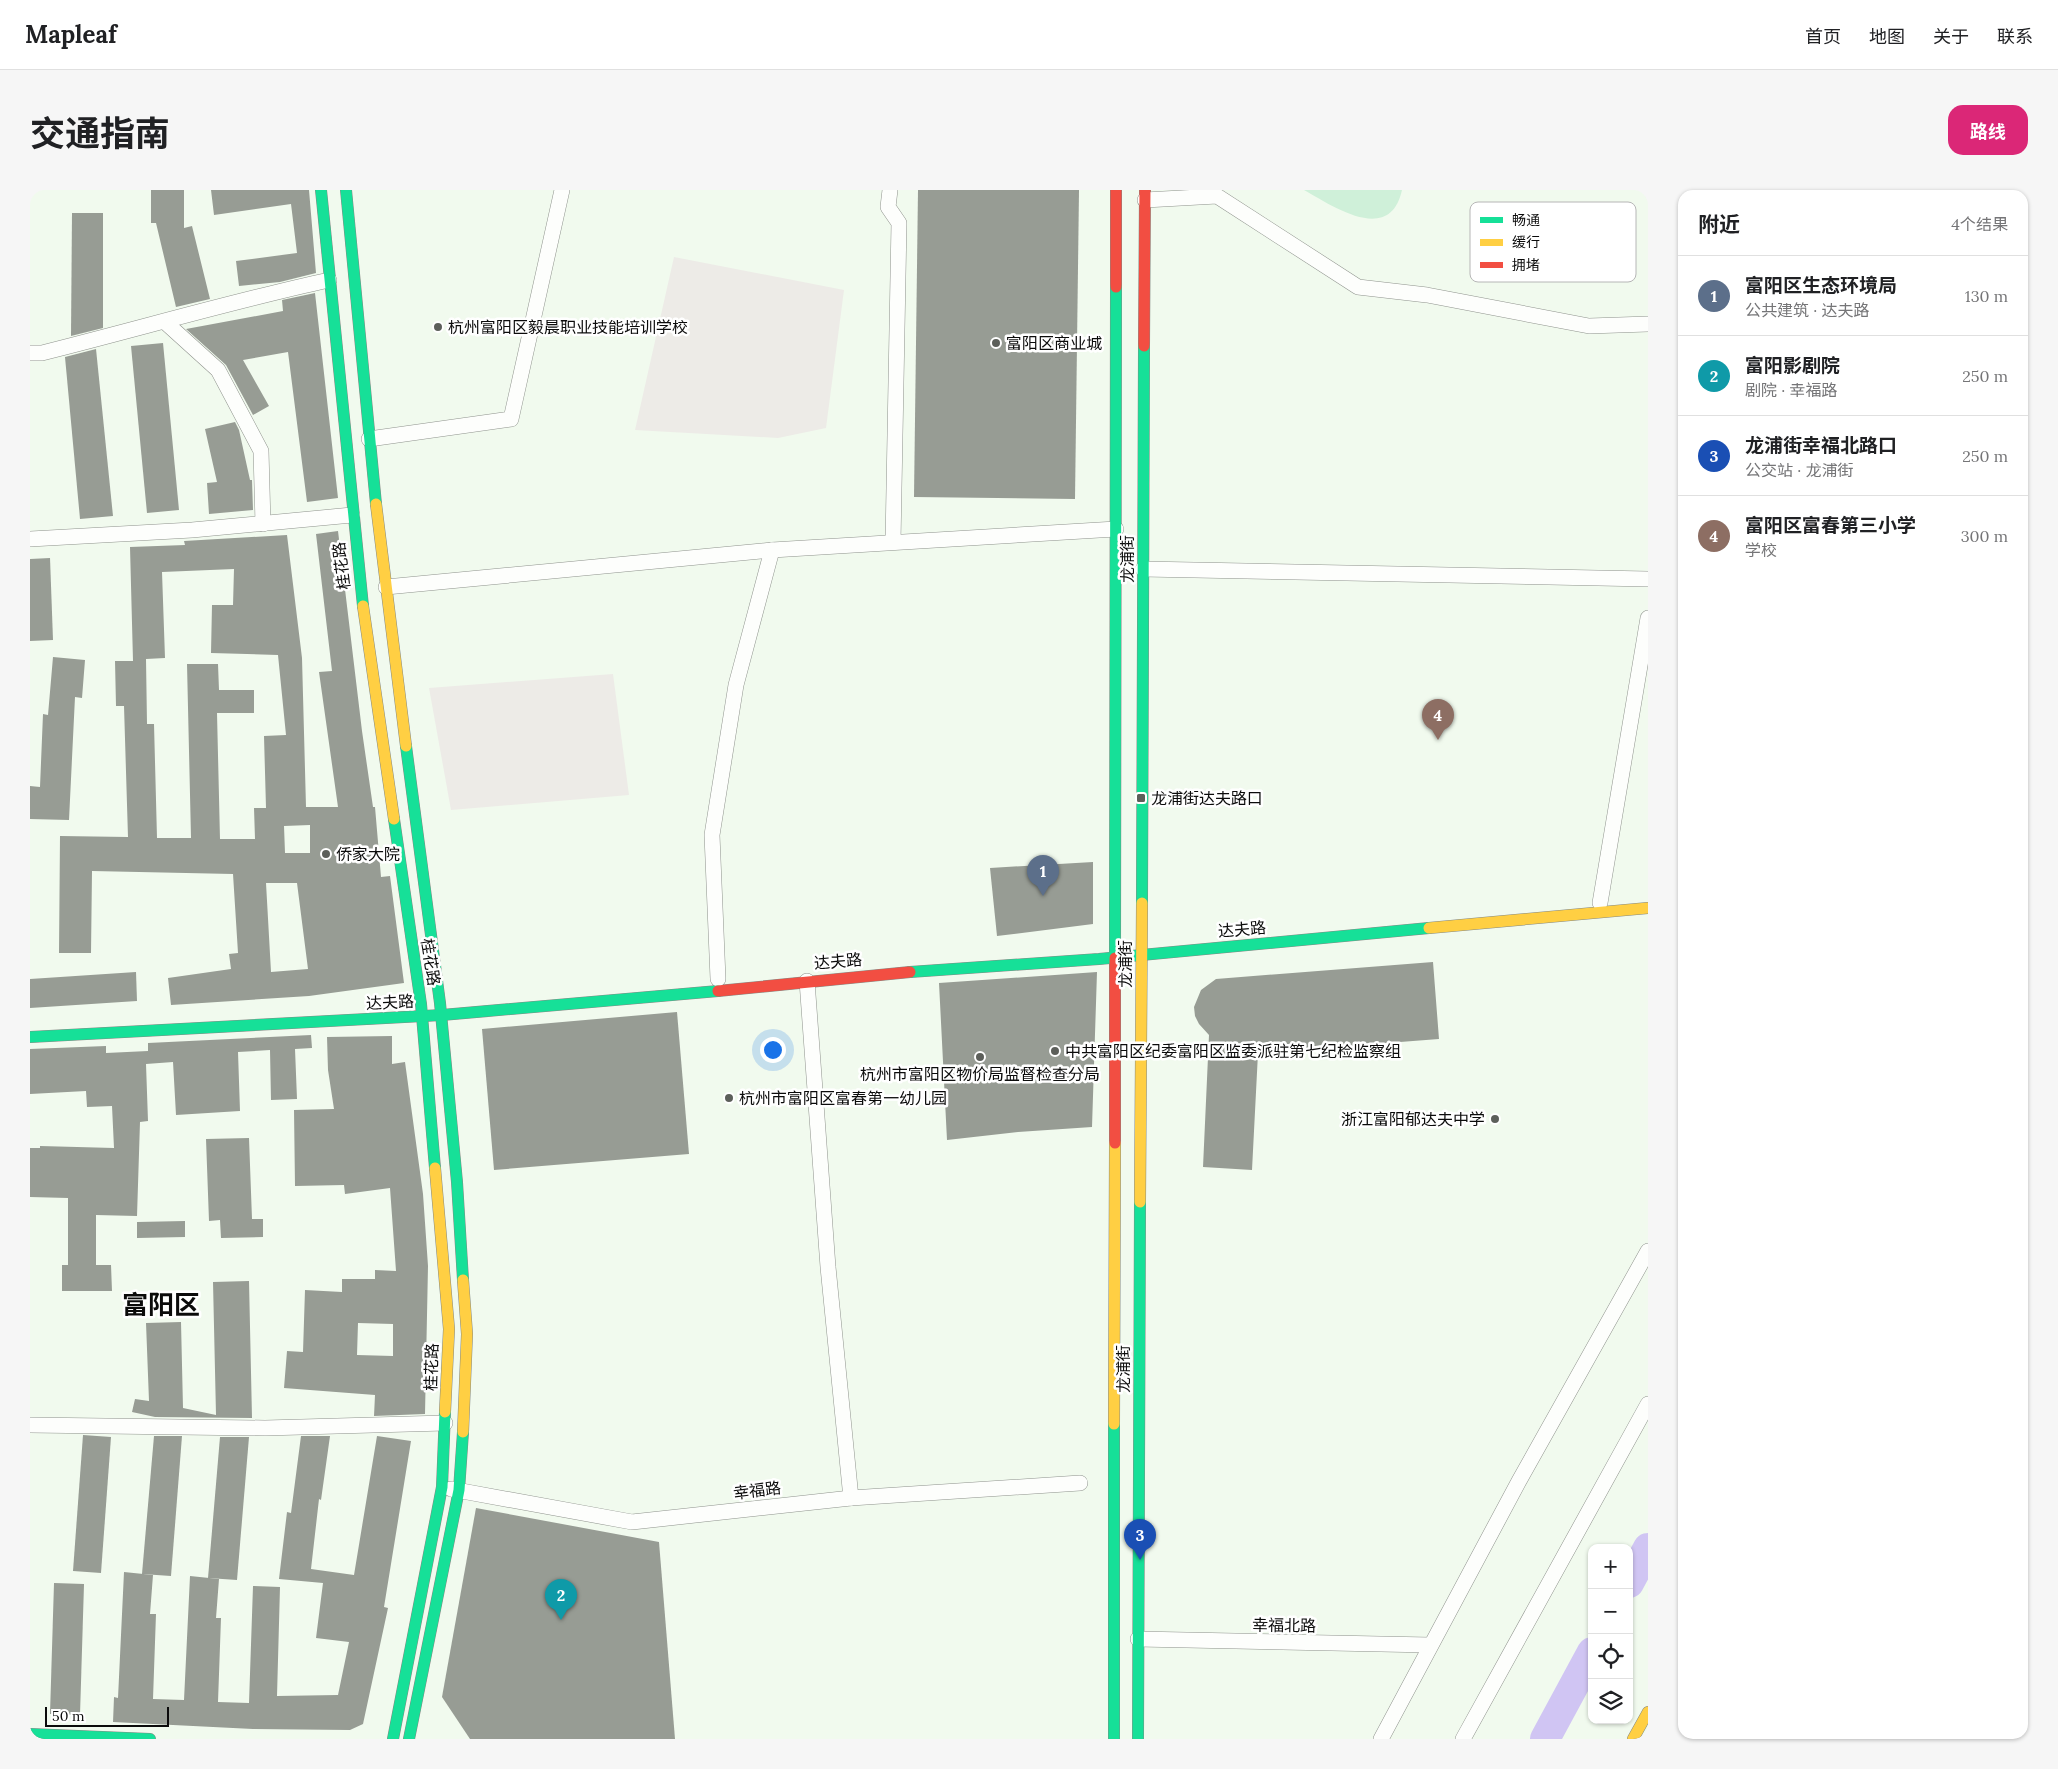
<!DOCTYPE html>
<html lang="zh">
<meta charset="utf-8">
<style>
:root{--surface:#fff;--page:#f6f6f6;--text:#202124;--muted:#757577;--line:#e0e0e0;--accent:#db2777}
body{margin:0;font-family:Lora,"Noto Sans SC",serif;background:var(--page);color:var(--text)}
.controls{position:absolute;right:15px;bottom:15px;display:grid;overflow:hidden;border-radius:10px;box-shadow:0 1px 4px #0004}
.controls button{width:45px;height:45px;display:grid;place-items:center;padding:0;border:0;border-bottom:1px solid var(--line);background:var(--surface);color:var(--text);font:25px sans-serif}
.scale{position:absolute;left:15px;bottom:12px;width:124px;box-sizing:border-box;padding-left:5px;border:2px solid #0b0b0b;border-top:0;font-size:14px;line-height:18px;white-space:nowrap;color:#0b0b0b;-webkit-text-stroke:4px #fff;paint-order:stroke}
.you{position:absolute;left:742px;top:859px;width:18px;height:18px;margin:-12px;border:4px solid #fff;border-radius:50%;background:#1a73e8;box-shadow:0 0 0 8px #1a73e833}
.badge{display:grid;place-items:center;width:32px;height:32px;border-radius:50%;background:var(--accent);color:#fff;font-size:16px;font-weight:700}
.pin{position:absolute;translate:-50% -41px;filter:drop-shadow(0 1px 2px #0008)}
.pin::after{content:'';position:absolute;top:26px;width:18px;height:15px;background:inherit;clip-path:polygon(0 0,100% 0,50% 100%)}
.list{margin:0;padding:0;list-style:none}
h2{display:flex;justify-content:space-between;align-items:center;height:65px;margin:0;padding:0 20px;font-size:21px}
h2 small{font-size:16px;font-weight:400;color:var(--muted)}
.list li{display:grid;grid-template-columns:32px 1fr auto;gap:15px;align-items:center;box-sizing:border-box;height:80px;padding:0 20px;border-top:1px solid var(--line)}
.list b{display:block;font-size:19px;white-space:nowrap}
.list p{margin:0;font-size:16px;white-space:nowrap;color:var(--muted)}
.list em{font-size:16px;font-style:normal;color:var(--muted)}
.icon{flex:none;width:28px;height:28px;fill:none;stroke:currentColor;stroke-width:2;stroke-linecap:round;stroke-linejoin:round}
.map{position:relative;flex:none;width:1618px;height:1549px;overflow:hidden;border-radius:15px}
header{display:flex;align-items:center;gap:30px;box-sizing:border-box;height:70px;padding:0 25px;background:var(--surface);border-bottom:1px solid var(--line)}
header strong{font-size:24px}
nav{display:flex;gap:28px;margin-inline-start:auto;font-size:18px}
.intro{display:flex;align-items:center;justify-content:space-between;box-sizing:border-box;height:120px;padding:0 30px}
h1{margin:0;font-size:35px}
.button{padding:12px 22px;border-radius:15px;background:var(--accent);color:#fff;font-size:18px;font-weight:700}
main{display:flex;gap:30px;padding:0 30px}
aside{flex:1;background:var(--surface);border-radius:15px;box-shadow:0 1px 4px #0004}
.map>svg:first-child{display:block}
.industrial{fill:#edebe7}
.green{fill:#cff0d9}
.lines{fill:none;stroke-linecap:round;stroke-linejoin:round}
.river{stroke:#d0c5f3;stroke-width:30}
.building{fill:#979c94;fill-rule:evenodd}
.street-casing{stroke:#8f938d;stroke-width:16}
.fast-casing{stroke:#858984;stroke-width:12}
.slow-casing{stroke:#858984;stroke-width:12}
.jam-casing{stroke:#858984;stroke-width:12}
.street{stroke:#fdfefc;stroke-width:15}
.fast{stroke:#16e098;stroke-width:11}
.slow{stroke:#ffcf43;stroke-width:11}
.jam{stroke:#f24e42;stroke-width:11}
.poi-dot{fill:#5c5f5a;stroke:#fff;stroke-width:2}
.labels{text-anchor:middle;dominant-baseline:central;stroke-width:5;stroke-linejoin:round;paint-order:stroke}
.poi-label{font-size:16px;fill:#0b0b0b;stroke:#fff;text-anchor:start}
.street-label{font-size:16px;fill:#0b0b0b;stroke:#fff}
.town-label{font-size:26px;font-weight:bold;fill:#0b0b0b;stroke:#fff}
.key{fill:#fff;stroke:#b6b6b6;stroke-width:1}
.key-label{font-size:14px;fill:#0b0b0b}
</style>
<header>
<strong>Mapleaf</strong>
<nav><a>首页</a><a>地图</a><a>关于</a><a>联系</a></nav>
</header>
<div class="intro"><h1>交通指南</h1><a class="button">路线</a></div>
<main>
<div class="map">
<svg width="1618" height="1549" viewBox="0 0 1618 1549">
<rect width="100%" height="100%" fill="#f1faee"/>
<g class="industrial">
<path d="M644,67L814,100L796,238L748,248L605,240Z"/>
<path d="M583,484L599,605L421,620L399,498Z"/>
</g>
<path class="green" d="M1274,0H1372C1360,55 1304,17 1274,0Z"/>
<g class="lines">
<g class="river">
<path d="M1599,1393L1618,1358"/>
<path d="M1515,1549L1562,1462"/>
</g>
</g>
<g class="building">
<path d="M121,0H154V38L162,36L180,109L146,117L126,33H121Z"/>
<path d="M181,0H279L286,83L250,92L209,96L206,71L267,63L261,14L184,25Z"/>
<path d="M888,0H1049L1045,309L884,307Z"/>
<path d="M42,23H73V138L41,146Z"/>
<path d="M285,103L308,308L277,312L258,162L213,170L239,216L223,225L196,175L156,139L253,121L252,110Z"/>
<path d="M133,153L149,320L117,323L101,156Z"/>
<path d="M66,159L83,326L50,329L35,167Z"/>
<path d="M205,232L209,240L220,290H222L223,320L179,324L177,293L187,292L175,239Z"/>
<path d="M308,341L332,541L343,617H345L351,687L360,686L374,793L279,806L141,815L138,788L201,779L199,764L208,763L203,684L62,681L61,763H29L30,646L98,647L94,516H86L85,471H103L100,357L155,355L154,351L257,345L272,468L276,617H308L289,482L302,481L286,344ZM204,379L203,415H182L181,463L248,465L256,545L234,546L236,618H224L225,649H190L187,523H224V500H189L188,474H157L161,648H127L124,534H117L116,469L135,468L132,382ZM280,635V663H255L254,636ZM236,693H267L278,779L241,782Z"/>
<path d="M20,368L23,450L0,451V369Z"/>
<path d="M23,467L55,470L52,508L45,507L39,630L0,629V596L10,597L13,524L18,525Z"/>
<path d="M1063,672V734L967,746L960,678Z"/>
<path d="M1403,772L1409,849L1228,863L1222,980L1173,977L1179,845L1169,834L1165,826L1164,817L1171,800L1186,789Z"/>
<path d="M106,782L107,811L0,818V789Z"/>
<path d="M1067,782L1062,937L988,942L917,950L909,793Z"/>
<path d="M647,822L659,964L464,980L452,839Z"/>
<path d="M281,845L282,858L265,859L267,909L241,910L240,860L208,862L210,921L146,925L143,872L116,874L118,931L110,932L107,1026L66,1025V1075H81L82,1101H32V1075H38V1008L0,1007V958H10V956L84,958L82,916L57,917L56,901L0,904V859L76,856V863L118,861V853Z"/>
<path d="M362,846V874L375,872L393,1004L398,1076L395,1224L344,1226L345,1205L254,1198L257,1161L273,1162L275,1100L312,1102V1089H345V1080L366,1081L360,998L315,1004L314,995L265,996L264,920L304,919L298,880L297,847ZM328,1133L363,1134V1166L327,1165Z"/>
<path d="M219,948L222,1029H233V1047L191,1048L190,1030L179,1031L176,949Z"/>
<path d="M155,1031V1047L107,1048V1032Z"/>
<path d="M219,1091L222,1228L125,1227L102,1222L105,1209L119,1211L116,1133L151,1132L153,1218L186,1225L183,1092Z"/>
<path d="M53,1245L81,1247L71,1383L43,1381Z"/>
<path d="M124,1246H152L141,1386L112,1384Z"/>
<path d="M271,1246H300L291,1310L289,1309L281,1379L324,1385L347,1246L381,1251L354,1417L358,1418L333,1534L320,1540L223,1539L83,1532L84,1507L88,1508L94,1382L123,1385L120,1424H126L123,1509L154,1510L160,1386L189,1389L186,1428H191L188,1512L219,1513L223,1396L250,1397L247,1506L308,1505L319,1452L286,1448L293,1393L249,1389L257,1322L261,1323Z"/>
<path d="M190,1247H219L207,1390L178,1388Z"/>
<path d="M446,1318L629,1352L645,1549H440L412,1507Z"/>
<path d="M24,1393L54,1394L50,1525L20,1524Z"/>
</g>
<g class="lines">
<g class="street-casing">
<g id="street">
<path d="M860,0L858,17L869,33L863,352"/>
<path d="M1115,10L1187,6L1328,97L1397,105L1559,136L1618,134"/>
<path d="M135,132L188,180L231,261L233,334"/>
<path d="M0,163H12C108,139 203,111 299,90"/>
<path d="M339,249L481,229L532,0"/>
<path d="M0,349L162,340L322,325"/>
<path d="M1113,379L1618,389"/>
<path d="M356,397L742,360L1086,339"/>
<path d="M1570,713L1618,428"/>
<path d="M688,789L682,645L706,495L742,360"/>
<path d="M777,791L798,1077L821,1308"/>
<path d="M0,1235L235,1238L415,1233"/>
<path d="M421,1299L602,1332L821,1308L1050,1293"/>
<path d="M1108,1449L1400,1455"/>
<path d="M1351,1549L1489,1291L1618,1061"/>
<path d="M1433,1549L1618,1214"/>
</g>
</g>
<g class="fast-casing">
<g id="fast">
<path d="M291,0L333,416"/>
<path d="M316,0L346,314"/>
<path d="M376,556L410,813L427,992L433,1090"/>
<path d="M364,629L391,814L405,978"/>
<path d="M1112,713L1114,156"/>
<path d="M1085,768L1086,97"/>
<path d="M880,782L1069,769L1399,738"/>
<path d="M0,847L412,825L688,801"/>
<path d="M0,1544L120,1549"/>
<path d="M363,1549L412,1297L415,1222"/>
<path d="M379,1549L429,1300L433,1242"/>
<path d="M1084,1549V1234"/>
<path d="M1108,1549L1110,1012"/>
</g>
</g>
<g class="slow-casing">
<g id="slow">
<path d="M346,314L376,556"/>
<path d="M333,416L364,629"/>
<path d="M1399,738L1618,718"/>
<path d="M405,978L419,1139L415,1222"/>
<path d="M1110,1012L1112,713"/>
<path d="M1084,1234L1085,953"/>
<path d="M433,1242L437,1144L433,1090"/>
<path d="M1603,1549L1618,1522"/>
</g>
</g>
<g class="jam-casing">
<g id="jam">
<path d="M1086,97V0"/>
<path d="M1114,156L1115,0"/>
<path d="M688,801L880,782"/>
<path d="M1085,953V768"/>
</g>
</g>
<use href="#street" class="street"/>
<use href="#fast" class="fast"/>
<use href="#slow" class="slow"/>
<use href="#jam" class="jam"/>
</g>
<g class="poi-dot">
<circle cx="408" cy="137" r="5"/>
<circle cx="966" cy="153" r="5"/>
<rect x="1106" y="603" width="10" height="10" rx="2.5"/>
<circle cx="296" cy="664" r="5"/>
<circle cx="1025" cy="861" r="5"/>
<circle cx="950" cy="867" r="5"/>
<circle cx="699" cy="908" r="5"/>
<circle cx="1465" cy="929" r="5"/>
</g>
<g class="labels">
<g class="poi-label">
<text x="418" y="137">杭州富阳区毅晨职业技能培训学校</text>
<text x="976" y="153">富阳区商业城</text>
<text x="1121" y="608">龙浦街达夫路口</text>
<text x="306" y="664">侨家大院</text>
<text x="1035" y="861">中共富阳区纪委富阳区监委派驻第七纪检监察组</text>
<text x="950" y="884" text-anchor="middle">杭州市富阳区物价局监督检查分局</text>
<text x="709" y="908">杭州市富阳区富春第一幼儿园</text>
<text x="1455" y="929" text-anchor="end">浙江富阳郁达夫中学</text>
</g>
<g class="street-label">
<text transform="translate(1097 369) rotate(-90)">龙浦街</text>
<text transform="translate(311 376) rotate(-97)">桂花路</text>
<text transform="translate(1212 739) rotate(-5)">达夫路</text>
<text transform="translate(808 771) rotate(-5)">达夫路</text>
<text transform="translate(401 772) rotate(81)">桂花路</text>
<text transform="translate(1095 774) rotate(-90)">龙浦街</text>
<text transform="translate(360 812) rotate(-3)">达夫路</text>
<text transform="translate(401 1177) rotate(-88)">桂花路</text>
<text transform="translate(1093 1179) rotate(-90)">龙浦街</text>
<text transform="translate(727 1300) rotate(-7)">幸福路</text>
<text transform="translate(1254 1435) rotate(1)">幸福北路</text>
</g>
<g class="town-label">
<text x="131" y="1114">富阳区</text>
</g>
</g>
<rect x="1440" y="12" width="166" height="80" rx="8" class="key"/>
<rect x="1450" y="27" width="23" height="6" fill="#16e098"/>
<rect x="1450" y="49" width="23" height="7" fill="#ffcf43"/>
<rect x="1450" y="72" width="23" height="6" fill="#f24e42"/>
<g class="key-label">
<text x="1482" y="35">畅通</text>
<text x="1482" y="57">缓行</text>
<text x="1482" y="80">拥堵</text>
</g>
</svg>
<div class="controls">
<button>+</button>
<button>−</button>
<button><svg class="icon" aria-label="locate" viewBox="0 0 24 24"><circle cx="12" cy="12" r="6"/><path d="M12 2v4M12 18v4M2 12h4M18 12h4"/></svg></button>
<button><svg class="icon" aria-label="layers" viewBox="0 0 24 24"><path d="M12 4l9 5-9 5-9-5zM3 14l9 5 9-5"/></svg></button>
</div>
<div class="scale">50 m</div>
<div class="you"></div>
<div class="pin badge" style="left:1013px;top:706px;background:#5c6f8a">1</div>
<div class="pin badge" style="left:531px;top:1430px;background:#0f9aa8">2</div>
<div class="pin badge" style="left:1110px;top:1370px;background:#1a4fb4">3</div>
<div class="pin badge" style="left:1408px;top:550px;background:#8d6e63">4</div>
</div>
<aside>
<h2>附近<small>4个结果</small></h2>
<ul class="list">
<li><span class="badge" style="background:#5c6f8a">1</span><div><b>富阳区生态环境局</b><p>公共建筑 · 达夫路</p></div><em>130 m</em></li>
<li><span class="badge" style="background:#0f9aa8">2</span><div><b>富阳影剧院</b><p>剧院 · 幸福路</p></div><em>250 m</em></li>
<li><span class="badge" style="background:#1a4fb4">3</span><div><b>龙浦街幸福北路口</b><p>公交站 · 龙浦街</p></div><em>250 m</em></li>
<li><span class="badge" style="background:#8d6e63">4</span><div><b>富阳区富春第三小学</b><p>学校</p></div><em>300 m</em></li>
</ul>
</aside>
</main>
